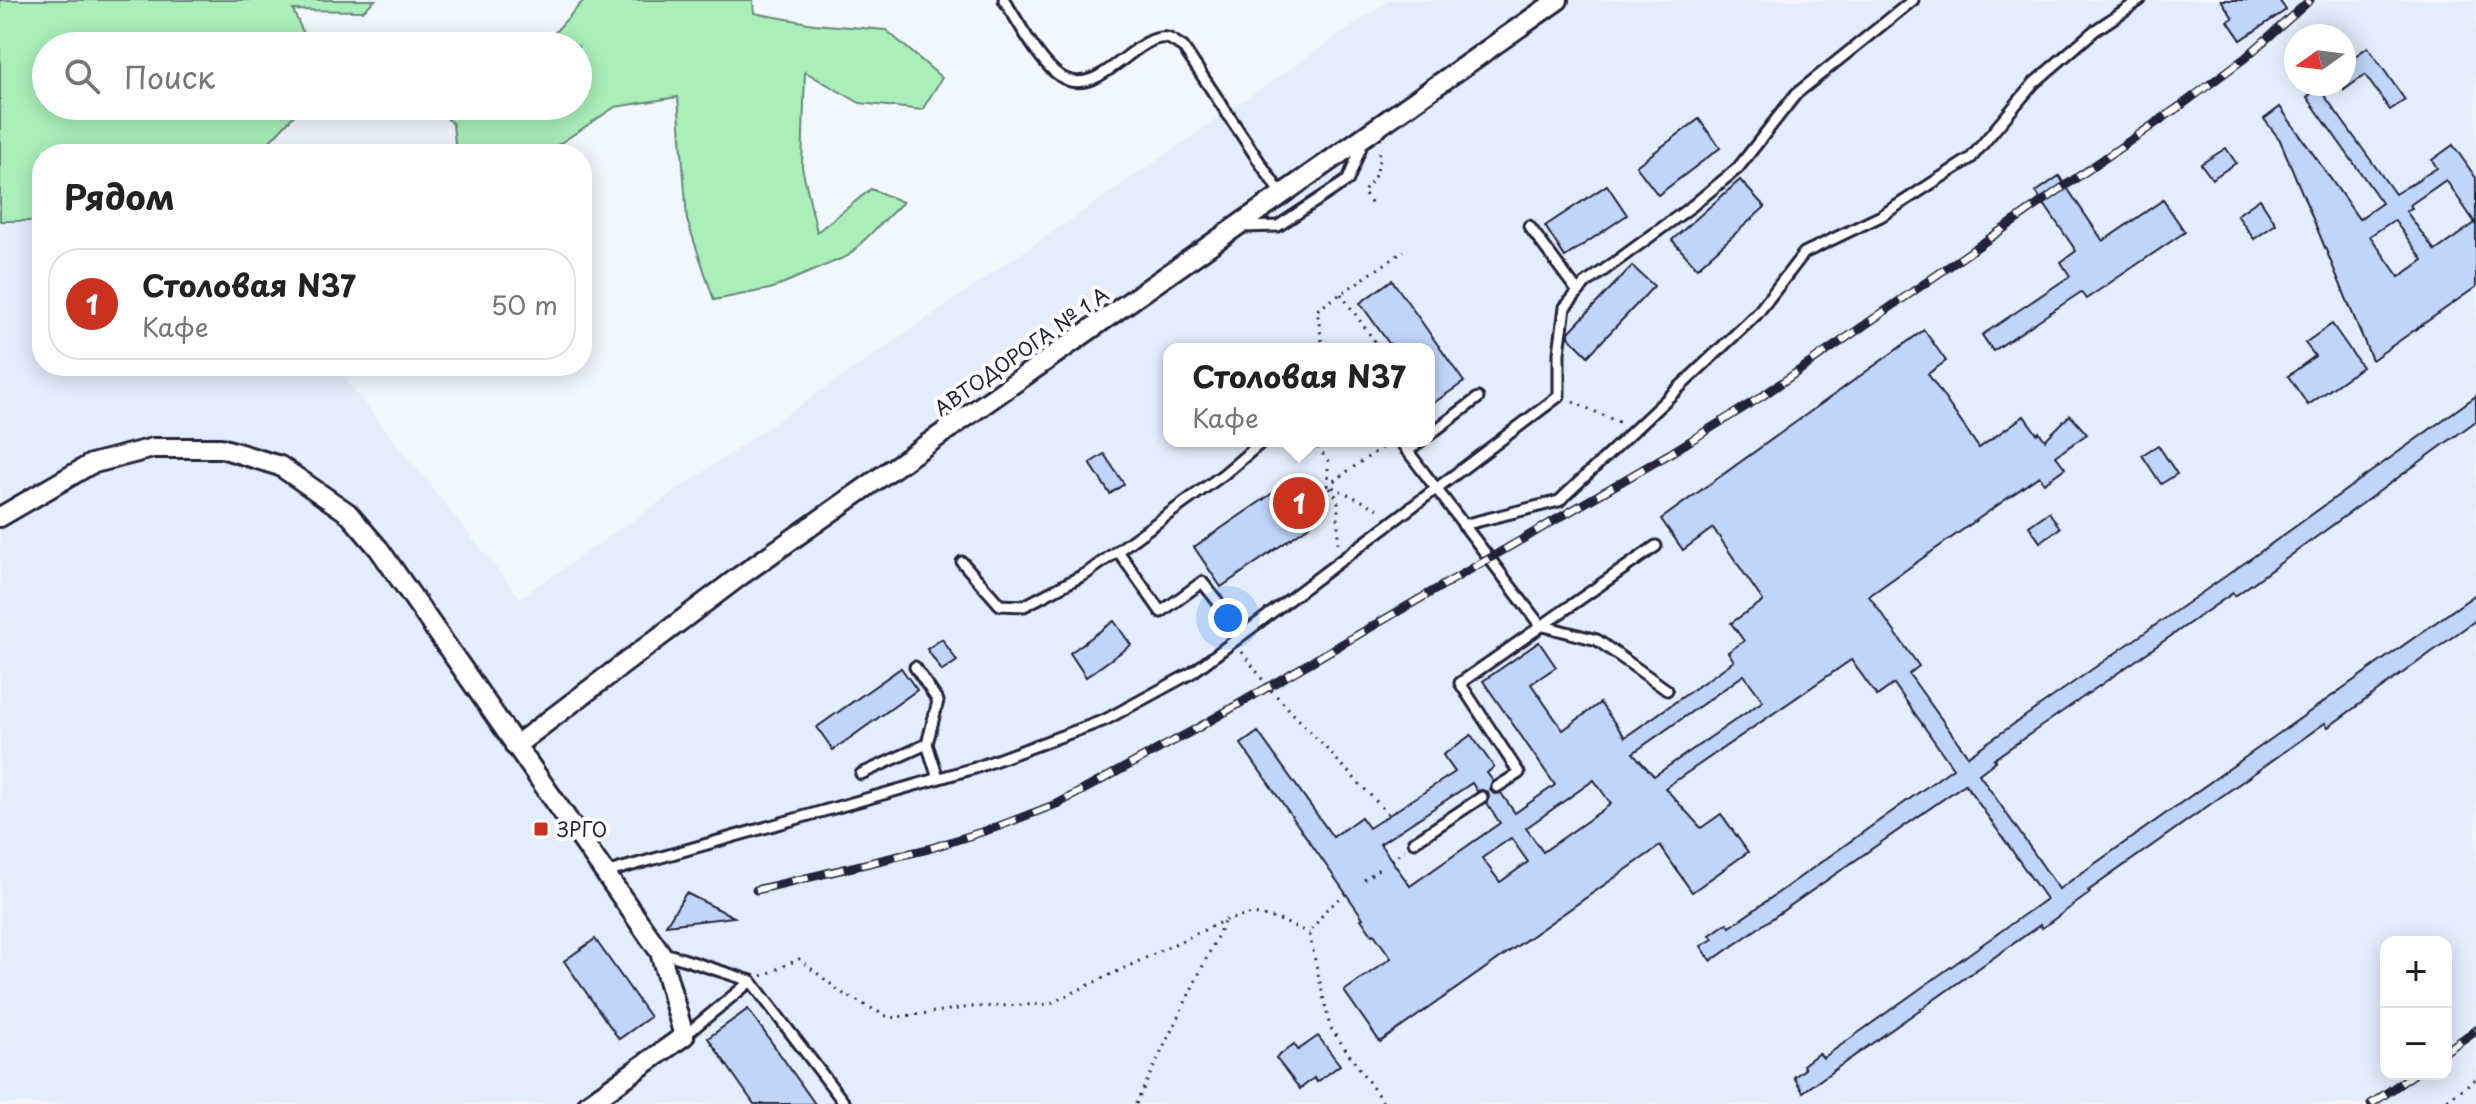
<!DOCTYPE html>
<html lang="ru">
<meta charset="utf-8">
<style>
:root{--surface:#fff;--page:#f2f2f2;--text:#222;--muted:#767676;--line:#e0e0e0;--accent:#c8321e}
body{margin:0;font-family:"Playpen Sans",sans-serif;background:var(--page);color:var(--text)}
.controls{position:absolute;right:24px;bottom:24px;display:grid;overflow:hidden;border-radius:16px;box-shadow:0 4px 20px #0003}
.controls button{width:72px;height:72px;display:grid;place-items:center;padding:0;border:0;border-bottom:2px solid var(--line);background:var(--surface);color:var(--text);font:40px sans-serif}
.compass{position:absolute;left:2284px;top:24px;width:72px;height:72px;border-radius:50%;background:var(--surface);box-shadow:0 4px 20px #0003;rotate:256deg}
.you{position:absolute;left:1228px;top:618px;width:28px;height:28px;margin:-20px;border:6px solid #fff;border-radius:50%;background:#1a73e8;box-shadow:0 0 0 12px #1a73e833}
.badge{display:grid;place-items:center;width:52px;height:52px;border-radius:50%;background:var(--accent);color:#fff;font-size:26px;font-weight:700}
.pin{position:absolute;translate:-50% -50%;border:4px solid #fff;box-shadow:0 2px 8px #0006}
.popup{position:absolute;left:1163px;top:343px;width:272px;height:104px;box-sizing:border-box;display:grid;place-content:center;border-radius:16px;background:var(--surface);filter:drop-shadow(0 2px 6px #0005);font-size:26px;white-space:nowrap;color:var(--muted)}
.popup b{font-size:30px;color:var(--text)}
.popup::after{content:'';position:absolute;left:50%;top:100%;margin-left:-16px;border:16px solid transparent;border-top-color:var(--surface)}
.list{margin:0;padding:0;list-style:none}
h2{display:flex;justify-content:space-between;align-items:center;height:104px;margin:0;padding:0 32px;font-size:34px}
h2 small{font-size:26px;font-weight:400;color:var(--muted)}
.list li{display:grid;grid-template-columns:52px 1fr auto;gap:24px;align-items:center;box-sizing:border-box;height:112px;margin:0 16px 16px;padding:0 16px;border:2px solid var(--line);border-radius:32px}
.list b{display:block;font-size:30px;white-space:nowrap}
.list p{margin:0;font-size:26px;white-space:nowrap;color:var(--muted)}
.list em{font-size:26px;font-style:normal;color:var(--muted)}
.icon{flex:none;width:44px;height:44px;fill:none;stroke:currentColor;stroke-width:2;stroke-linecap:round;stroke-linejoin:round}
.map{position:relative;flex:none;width:2476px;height:1104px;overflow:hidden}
.search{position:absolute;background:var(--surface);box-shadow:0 4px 20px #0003;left:32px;top:32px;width:560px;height:88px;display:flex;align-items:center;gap:20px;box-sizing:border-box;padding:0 28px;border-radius:44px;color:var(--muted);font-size:30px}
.panel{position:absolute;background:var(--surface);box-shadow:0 4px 20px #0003;left:32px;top:144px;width:560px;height:232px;border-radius:32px}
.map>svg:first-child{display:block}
.built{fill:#e3edfc;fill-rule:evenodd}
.green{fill:#aaefba;stroke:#66887a;stroke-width:2}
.building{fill:#bfd5f9;stroke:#22223b;stroke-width:2;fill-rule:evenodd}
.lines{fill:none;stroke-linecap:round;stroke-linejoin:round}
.service-casing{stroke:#22223b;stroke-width:15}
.minor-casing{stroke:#22223b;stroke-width:24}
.path{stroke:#22223b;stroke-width:3;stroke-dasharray:2 6;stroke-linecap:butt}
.service{stroke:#fff;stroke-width:9}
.minor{stroke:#fff;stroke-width:18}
.rail-casing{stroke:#22223b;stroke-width:9}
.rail{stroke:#fff;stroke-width:6;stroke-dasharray:18;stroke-linecap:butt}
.poi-dot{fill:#c8321e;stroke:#fff;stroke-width:3}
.labels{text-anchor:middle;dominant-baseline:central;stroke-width:8;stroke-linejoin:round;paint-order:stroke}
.street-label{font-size:20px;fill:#22223b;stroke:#fff}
.poi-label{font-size:20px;fill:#22223b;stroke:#fff;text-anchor:start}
</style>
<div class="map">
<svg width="2476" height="1104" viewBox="0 0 2476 1104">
<rect width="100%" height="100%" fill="#f2f7fe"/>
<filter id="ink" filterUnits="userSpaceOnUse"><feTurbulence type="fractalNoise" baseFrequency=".0125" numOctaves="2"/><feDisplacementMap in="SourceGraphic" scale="16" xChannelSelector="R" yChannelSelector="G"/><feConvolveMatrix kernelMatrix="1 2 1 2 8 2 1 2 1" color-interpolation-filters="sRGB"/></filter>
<g filter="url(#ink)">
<path class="built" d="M1390,0H2476V1104H0V221H42V366H335L520,598ZM2296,36H2344V84H2296ZM1169,349H1429V441H1169ZM2386,942H2446V1074H2386Z"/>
<g class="green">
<path d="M0,0H375L363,11L293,10L309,46H46V106H298L297,112L258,154H42V221H0Z"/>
<path d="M584,0H753L754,13L814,24L886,30L942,78L922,110L860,103L805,72L802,167L817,232L871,189L903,202L848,256L770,289L714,300L687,220L678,97L615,107L544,154H456L453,124L434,106H578V46H536L548,40Z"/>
</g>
<g class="building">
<path d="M2221,0H2279L2286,10L2241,40L2228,21L2233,18Z"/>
<path d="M2368,47L2405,100L2390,110L2365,75L2344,90V64Z"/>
<path d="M2319,88L2395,194L2437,168L2432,160L2453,145L2476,178V287L2372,360L2280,140L2264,119L2280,107L2359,219L2382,203L2307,97ZM2446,180L2475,223L2435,251L2406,211L2412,208L2410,205ZM2394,220L2423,260L2399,277L2370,236Z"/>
<path d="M1699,119L1720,148L1658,195L1636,166Z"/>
<path d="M2226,148L2236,163L2212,179L2201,164Z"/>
<path d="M2059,176L2103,241L2163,200L2185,232L2086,299L2081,292L1993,351L1982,335L2070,276L2061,262L2076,251L2036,192Z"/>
<path d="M1740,180L1765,207L1697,268L1672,240Z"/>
<path d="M1607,185L1627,215L1565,257L1545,226Z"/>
<path d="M2260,199L2276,224L2254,239L2237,215Z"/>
<path d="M1632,266L1654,286L1588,356L1569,337V332Z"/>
<path d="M1392,280L1464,382L1429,406V349H1393L1360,303Z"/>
<path d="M2332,324L2362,367L2308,405L2288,376L2315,356L2305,343Z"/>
<path d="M1924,330L1946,361L1928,374L1979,448L2024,416L2037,434L2039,432L2045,440L2070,415L2087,434L2056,456L2065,468L2044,483L2039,476L1869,596L1919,666L1909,674L1968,756L2253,557L2476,396V421L2235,596L2233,593L1994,759L1996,761L1979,774L2059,889L2476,594V620L2328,727L2325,723L2088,891L2090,893L2042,928L2040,925L1803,1092L1794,1077L1805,1069L1803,1065L1819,1053L1823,1058L2046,899L1965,784L1711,961L1701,946L1713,939L1710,935L1727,923L1730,927L1953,768L1894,684L1877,696L1851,660L1665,788L1701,828L1721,814L1748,852L1692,892L1660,846L1380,1042L1344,991L1391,958L1374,934L1372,935L1361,919L1363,918L1241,744L1258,732L1333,837L1361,817L1369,828L1455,772L1443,755L1471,735L1494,767L1487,773L1493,781L1490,790L1494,794L1501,793L1515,813L1555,785L1483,681L1539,642L1556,667L1531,684L1563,730L1600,703L1625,737L1734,661L1728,652L1744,641L1731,623L1763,601L1713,528L1683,550L1661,519ZM1744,675L1763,701L1654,776L1633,753ZM1594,780L1611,804L1543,852L1526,828ZM1472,783L1477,791L1482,790L1488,792L1489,797L1486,803L1500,823L1410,886L1380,844ZM1511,838L1528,862L1500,882L1482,858Z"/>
<path d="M2158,445L2177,474L2161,484L2142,455Z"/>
<path d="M1104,454L1124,484L1110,494L1090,463Z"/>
<path d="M1299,475L1325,515L1221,587L1194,547Z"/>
<path d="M2049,512L2060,528L2040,542L2029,526Z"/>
<path d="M1114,621L1131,645L1086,677L1070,653Z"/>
<path d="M942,639L957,661L942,671L927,649Z"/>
<path d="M901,668L917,690L833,750L817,727Z"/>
<path d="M686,893L734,917L666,925Z"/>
<path d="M595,939L650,1017L619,1039L564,961Z"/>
<path d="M748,1009L815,1104H754L708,1038Z"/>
<path d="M1318,1036L1340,1065L1317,1082L1314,1078L1300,1089L1276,1058L1294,1044L1298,1050Z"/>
</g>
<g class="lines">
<g class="service-casing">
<g id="service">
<path d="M1004,0C1019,22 1038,61 1060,76C1098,102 1135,33 1167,38C1172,39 1179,45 1183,47L1281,194"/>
<path d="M1529,226L1578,292"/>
<path d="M1242,227L1278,226L1348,180L1363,142"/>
<path d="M1429,435L1478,398"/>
<path d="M1400,441L1540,625L1597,640L1667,690"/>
<path d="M1407,451L1421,441"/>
<path d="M1463,525L1559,501L1757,314L1804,253L1881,216L1971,158L2034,83L2094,31L2140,0"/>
<path d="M1118,551L1161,612L1202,582L1243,633"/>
<path d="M962,562L1000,605L1024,606L1087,573L1224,474L1263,441"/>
<path d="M915,667L938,701L927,744L938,778"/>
<path d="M861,774L927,744"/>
<path d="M1497,787L1519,773L1460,683L1656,546"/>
<path d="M1414,842L1482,797"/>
<path d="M605,873L975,768L1105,720L1193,672L1559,396V353L1565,307L1585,284L1692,206L1738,168L1796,94L1913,0"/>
<path d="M661,952L751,981L845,1104"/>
<path d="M684,1036L751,981"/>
</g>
</g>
<g class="minor-casing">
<g id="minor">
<path d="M0,517L91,464L153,448H221L280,466L348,513L379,549L660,952L684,1036L588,1104"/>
<path d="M515,746L740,576L1558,0"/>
</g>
</g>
<g class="path">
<path d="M1371,203L1363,192C1376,179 1381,165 1379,147"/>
<path d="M1341,294L1380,349"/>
<path d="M1323,349L1317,310L1404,251"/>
<path d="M1573,402L1621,423"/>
<path d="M1313,441L1328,461V485L1388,443"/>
<path d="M1330,488L1338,499V546"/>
<path d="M1312,495L1328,485L1383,511"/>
<path d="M1242,652L1268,687L1389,815"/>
<path d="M1391,860L1404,850"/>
<path d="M1364,880L1380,868"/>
<path d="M1346,894L1327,909L1309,933L1330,1027L1384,1104"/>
<path d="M762,976L799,959L842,993L890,1018L972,1007L1049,1004L1225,920L1253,914L1277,919L1309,933"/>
<path d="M1136,1104L1225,920"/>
<path d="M2441,1104L2476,1079"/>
</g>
<use href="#service" class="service"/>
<use href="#minor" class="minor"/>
<g class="rail-casing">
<g id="rail">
<path d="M756,890L928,849L994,828L1059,803L1194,730L1669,454L1761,397L2183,104L2245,58L2310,0"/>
<path d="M2446,1051L2476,1030"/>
<path d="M2371,1104L2414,1074"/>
</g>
</g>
<use href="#rail" class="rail"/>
</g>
</g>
<rect class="poi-dot" x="533" y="821" width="16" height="16" rx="4"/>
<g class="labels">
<g class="street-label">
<text transform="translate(1021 351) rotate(-35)">АВТОДОРОГА № 1 А</text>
</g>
<g class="poi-label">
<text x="557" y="829">ЗРГО</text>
</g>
</g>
</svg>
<div class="controls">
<button>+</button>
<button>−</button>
</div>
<svg class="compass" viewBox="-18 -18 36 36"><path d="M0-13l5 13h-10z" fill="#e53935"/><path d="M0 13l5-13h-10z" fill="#767676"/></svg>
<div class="you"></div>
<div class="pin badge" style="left:1299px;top:503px">1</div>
<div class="popup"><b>Столовая N37</b>Кафе</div>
<div class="search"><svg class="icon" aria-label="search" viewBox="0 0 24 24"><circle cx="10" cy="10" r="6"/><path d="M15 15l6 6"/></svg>Поиск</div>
<section class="panel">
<h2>Рядом<small></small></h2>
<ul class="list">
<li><span class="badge">1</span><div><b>Столовая N37</b><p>Кафе</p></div><em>50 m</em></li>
</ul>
</section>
</div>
